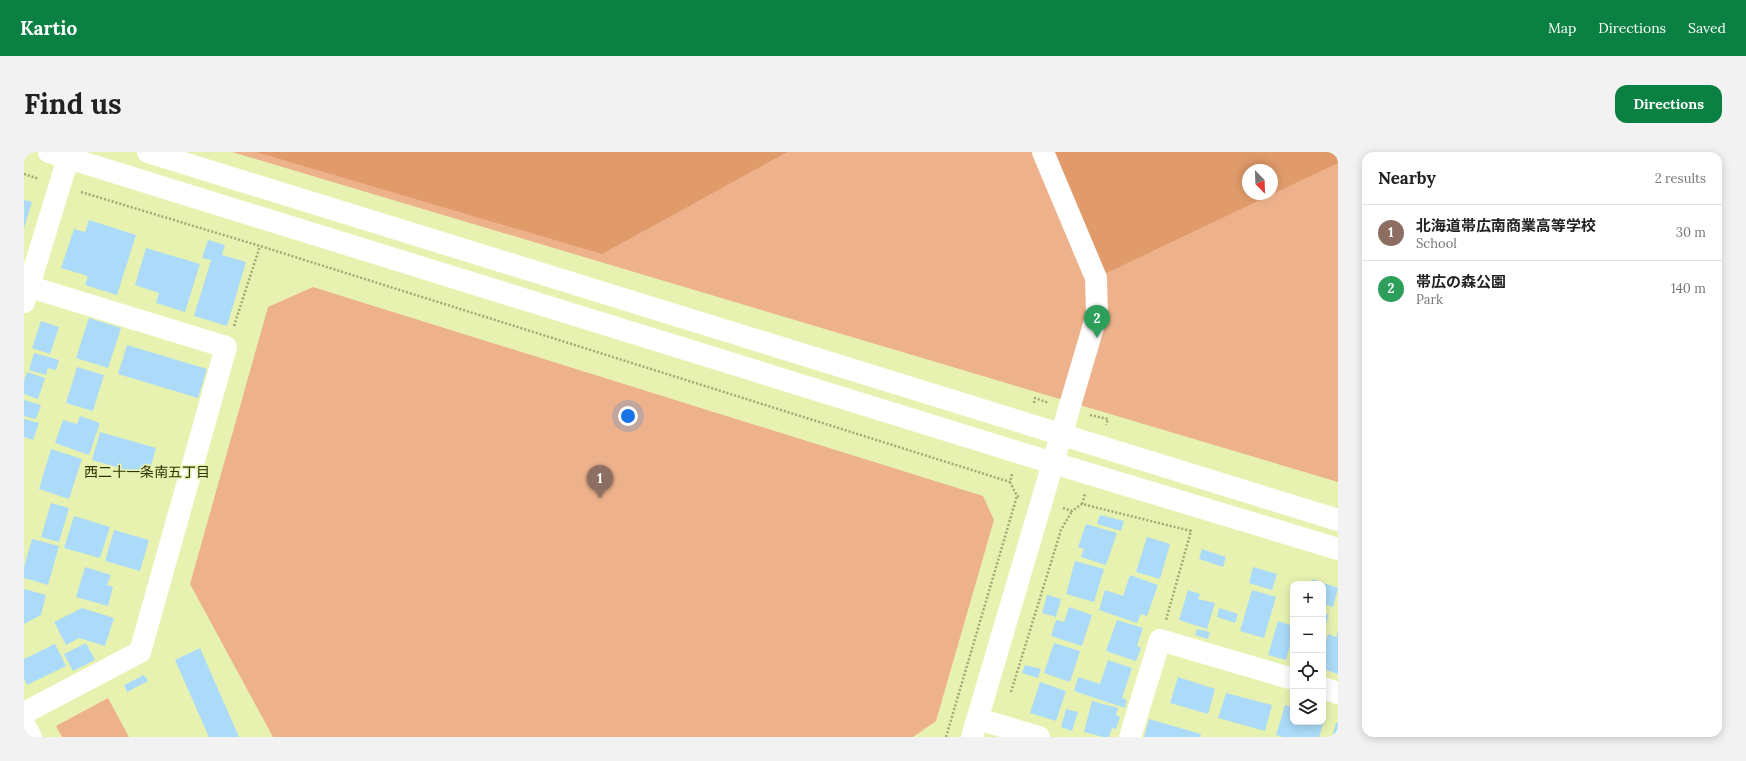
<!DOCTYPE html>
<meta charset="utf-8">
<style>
:root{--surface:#fff;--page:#f2f2f2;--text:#222;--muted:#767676;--line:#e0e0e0;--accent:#0b8043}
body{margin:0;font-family:Lora,"Noto Sans JP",serif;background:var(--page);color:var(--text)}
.controls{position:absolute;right:12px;bottom:12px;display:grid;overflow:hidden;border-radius:8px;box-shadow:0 2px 10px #0003}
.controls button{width:36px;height:36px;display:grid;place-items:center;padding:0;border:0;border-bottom:1px solid var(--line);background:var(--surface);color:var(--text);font:20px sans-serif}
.compass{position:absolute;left:1218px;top:12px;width:36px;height:36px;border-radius:50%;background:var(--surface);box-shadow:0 2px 10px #0003;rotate:157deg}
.you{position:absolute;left:604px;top:264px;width:14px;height:14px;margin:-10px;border:3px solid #fff;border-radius:50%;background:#1a73e8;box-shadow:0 0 0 6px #1a73e833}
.badge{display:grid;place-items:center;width:26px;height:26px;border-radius:50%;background:var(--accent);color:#fff;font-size:13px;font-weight:700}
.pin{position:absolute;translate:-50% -33px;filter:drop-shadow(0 1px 2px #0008)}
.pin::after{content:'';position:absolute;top:21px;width:14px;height:12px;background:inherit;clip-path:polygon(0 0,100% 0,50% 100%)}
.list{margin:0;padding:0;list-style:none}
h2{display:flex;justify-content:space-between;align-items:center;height:52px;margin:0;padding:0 16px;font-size:17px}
h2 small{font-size:13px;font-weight:400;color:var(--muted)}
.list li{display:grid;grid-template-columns:26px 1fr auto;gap:12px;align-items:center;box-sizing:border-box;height:56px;padding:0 16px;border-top:1px solid var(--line)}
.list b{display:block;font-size:15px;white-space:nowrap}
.list p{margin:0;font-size:13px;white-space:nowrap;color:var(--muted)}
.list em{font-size:13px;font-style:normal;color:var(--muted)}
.icon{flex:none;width:22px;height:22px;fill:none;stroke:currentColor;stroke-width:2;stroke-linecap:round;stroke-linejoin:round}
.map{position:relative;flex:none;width:1314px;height:585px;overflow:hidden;border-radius:12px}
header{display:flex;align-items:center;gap:24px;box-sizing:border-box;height:56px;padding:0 20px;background:var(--accent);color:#fff}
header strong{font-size:19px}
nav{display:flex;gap:22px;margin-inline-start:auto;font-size:14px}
.intro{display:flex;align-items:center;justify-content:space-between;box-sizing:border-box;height:96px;padding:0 24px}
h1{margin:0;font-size:28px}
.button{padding:10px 18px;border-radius:12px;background:var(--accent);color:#fff;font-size:14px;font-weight:700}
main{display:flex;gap:24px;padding:0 24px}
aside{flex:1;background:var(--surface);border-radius:12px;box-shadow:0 2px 10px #0003}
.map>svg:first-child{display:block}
.green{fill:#edb28b;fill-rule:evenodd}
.forest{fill:#e19b6b;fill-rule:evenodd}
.building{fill:#abdbf8}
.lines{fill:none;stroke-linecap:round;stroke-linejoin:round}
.path{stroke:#a0a876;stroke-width:2.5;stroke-dasharray:2 2;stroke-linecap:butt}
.street{stroke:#fff;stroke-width:22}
.secondary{stroke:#fff;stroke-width:22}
.labels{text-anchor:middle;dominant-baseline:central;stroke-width:3;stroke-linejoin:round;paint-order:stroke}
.neighbourhood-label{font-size:14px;fill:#2e3200;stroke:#e8f2b0}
</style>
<header>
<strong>Kartio</strong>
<nav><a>Map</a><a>Directions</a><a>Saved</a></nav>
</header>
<div class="intro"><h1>Find us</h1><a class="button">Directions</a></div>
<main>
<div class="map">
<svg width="1314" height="585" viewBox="0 0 1314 585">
<rect width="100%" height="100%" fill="#e8f2b0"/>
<g class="green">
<path d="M208,0H1314V330ZM1224,18H1248V42H1224Z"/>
<path d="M289,135L959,344L970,368L912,569L889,585H249L166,432L244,155Z"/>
<path d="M84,546L105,585H38L32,574Z"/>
</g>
<g class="forest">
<path d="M232,0H763L578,102Z"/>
<path d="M1019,0H1314V11L1072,126ZM1224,18H1248V42H1224Z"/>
</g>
<g class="building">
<path d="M0,48L8,50L0,76Z"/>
<path d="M65,68L112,83L93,143L61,133L64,124L37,116L50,77L61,80Z"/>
<path d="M184,88L201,93L198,103L222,110L203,174L170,164L187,108L178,106Z"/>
<path d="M122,96L176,112L161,160L132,151L135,141L111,133Z"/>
<path d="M65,166L97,176L84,216L52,206Z"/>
<path d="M17,169L35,175L26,202L8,196Z"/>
<path d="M103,193L183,217L174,246L94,222Z"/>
<path d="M10,201L35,208L32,218L24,216L22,223L5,218Z"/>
<path d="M53,215L80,223L69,259L42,251Z"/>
<path d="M3,220L21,226L14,247L0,242V229Z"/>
<path d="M0,248L17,253L12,267L0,264Z"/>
<path d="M56,264L76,271L65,303L31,291L39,268L53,272Z"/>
<path d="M0,267L15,271L9,288L0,285Z"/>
<path d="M76,280L132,296L124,324L68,308Z"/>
<path d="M27,297L58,307L45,347L15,337Z"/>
<path d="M27,351L45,356L35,390L17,385Z"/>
<path d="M1076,363L1100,369L1097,379L1073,372Z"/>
<path d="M50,364L86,375L76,406L40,396Z"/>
<path d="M1062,372L1093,381L1082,413L1057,405L1060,397L1054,395Z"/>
<path d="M90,378L125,388L116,419L81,409Z"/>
<path d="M1123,385L1146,392L1136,427L1112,420Z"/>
<path d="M8,387L35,394L24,433L0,426V415Z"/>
<path d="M1178,397L1202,405L1199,415L1175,407Z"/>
<path d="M1051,409L1080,417L1070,450L1042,442Z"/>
<path d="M61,415L87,423L83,433L89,435L84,454L52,445Z"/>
<path d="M1229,415L1253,422L1248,438L1225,431Z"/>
<path d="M1106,423L1134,433L1123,464L1117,462L1113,471L1075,458L1081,438L1099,444Z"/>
<path d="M1289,427L1314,436L1309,455L1299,452V432H1288Z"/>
<path d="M0,437L22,443L17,463L0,472Z"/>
<path d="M1164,438L1176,442L1174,447L1191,451L1183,477L1155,468Z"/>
<path d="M1228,438L1252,445L1240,486L1216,479Z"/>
<path d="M1023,443L1037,447L1032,465L1018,461Z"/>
<path d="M1045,455L1068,463L1058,494L1027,484L1032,468L1040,470Z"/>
<path d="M58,456L90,466L81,494L55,486L42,493L30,470Z"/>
<path d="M1195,456L1214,462L1211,471L1193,465Z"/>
<path d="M1299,461L1305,463L1299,480Z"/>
<path d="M1093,468L1119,476L1113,494L1117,496L1112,509L1082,499Z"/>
<path d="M1254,469L1269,474V483L1262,508L1244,503Z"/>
<path d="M1173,477L1186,480L1184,487L1171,483Z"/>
<path d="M1314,479V522L1299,517V498L1304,482L1312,485Z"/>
<path d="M62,491L71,508L49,519L40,502Z"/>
<path d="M1030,491L1056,499L1046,530L1020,521Z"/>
<path d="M31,492L42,514L3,533L0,526V507Z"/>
<path d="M176,496L215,585H185L151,508Z"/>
<path d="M1084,508L1108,516L1098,546L1103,548L1101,556L1050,539L1054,525L1076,532Z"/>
<path d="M1001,513L1017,517L1014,526L998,521Z"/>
<path d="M120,523L124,529L103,540L100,533Z"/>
<path d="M1154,525L1191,537L1184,562L1146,551Z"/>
<path d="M1016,530L1042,539L1032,569L1006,561Z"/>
<path d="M1202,541L1248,553L1241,579L1194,566Z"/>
<path d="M1068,549L1094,556L1092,563L1096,565L1092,577L1088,576L1085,585H1079L1060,580Z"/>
<path d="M1261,553L1269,556V570H1299V565L1301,566L1295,585H1259L1252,583Z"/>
<path d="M1042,557L1054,560L1048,579L1037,575Z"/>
<path d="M1125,567L1177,582L1176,585H1120Z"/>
<path d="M1312,571H1314V585H1308Z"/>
</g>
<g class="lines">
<g class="path">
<path d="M0,22L15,27"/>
<path d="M57,40L236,94L986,330"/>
<path d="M210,174L236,94"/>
<path d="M1010,251L1011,246L1025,251"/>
<path d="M1066,263L1084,267L1082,273"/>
<path d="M988,322L986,330L993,344L996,345"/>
<path d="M1058,352L1061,342"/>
<path d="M1039,356L1048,359L1058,352L1167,379L1142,468"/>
<path d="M987,540L1037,378L1048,359"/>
<path d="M922,585L993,344"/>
</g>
<g class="street">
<path d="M1019,0L1072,126L1073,162L1029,311"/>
<path d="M0,133L202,195L116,500L0,561"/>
<path d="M0,150L46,0"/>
<path d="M1299,536L1314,541"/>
<path d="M954,567L1015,585"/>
<path d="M0,572L7,585"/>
<path d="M1106,585L1136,488L1269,527"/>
</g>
<g class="secondary">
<path d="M25,0L993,300L1314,397"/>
<path d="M124,0L1314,368"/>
<path d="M948,585L1029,311"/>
</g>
</g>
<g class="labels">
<g class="neighbourhood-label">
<text x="123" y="320">西二十一条南五丁目</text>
</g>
</g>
</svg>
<div class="controls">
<button>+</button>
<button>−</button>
<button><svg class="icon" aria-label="locate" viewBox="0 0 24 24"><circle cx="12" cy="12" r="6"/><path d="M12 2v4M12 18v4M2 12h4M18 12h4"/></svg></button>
<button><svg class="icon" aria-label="layers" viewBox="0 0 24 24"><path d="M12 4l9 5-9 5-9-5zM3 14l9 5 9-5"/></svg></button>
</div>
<svg class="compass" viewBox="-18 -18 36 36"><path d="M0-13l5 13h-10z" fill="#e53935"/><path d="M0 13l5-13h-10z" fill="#767676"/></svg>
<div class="you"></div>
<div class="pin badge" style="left:576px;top:346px;background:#8d6e63">1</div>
<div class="pin badge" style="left:1073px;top:186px;background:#2e9e5b">2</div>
</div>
<aside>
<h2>Nearby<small>2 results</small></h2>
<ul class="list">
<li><span class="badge" style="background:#8d6e63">1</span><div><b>北海道帯広南商業高等学校</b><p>School</p></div><em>30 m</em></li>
<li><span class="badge" style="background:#2e9e5b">2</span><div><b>帯広の森公園</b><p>Park</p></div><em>140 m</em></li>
</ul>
</aside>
</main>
